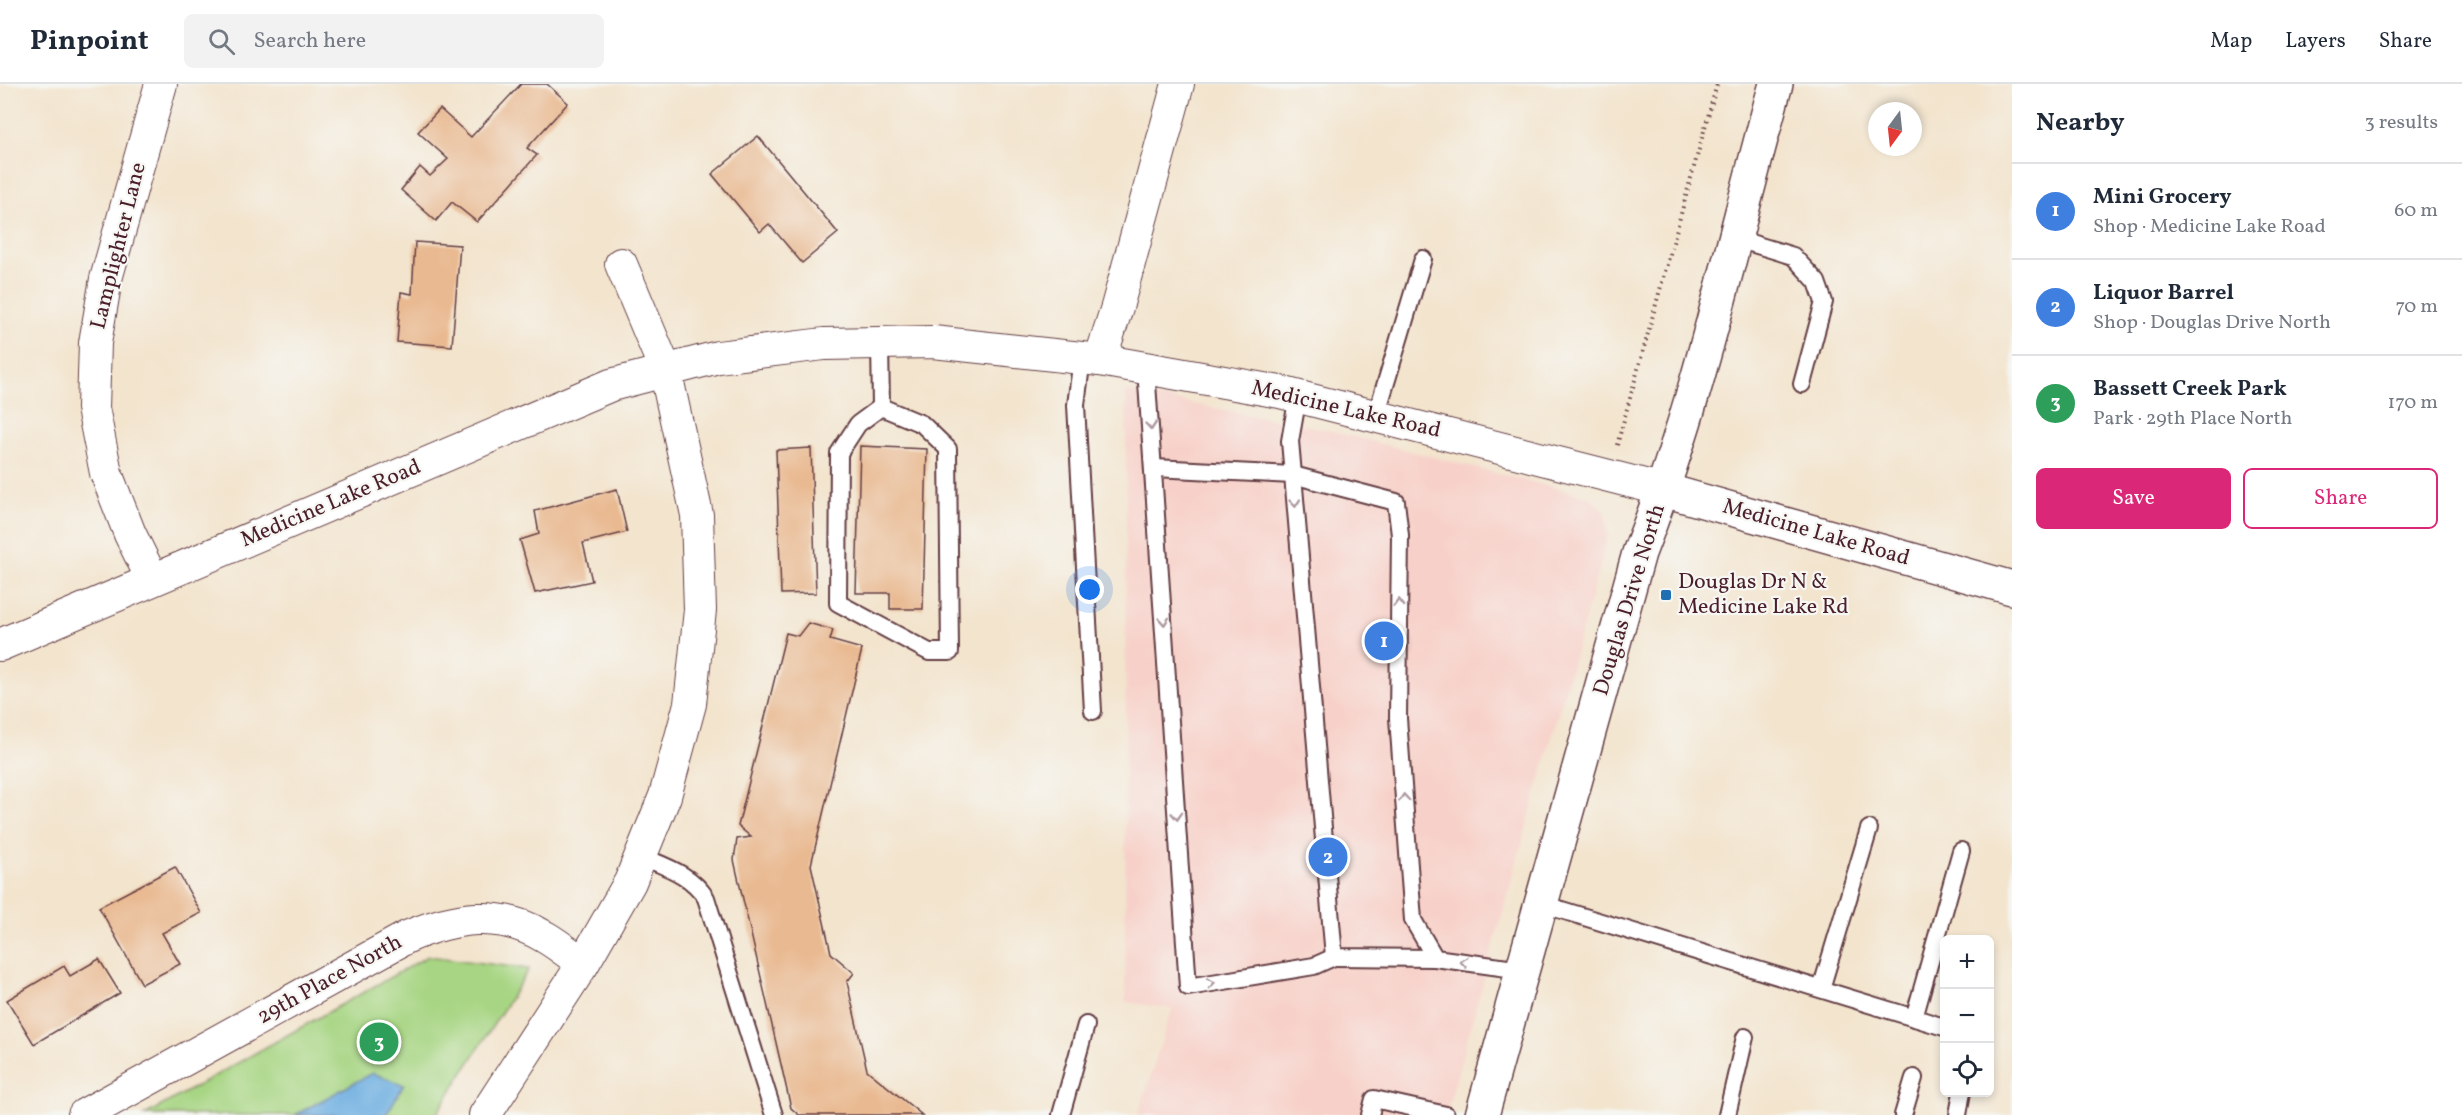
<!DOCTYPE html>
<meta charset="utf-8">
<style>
:root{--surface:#fff;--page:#f2f2f3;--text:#1f2937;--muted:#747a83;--line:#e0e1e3;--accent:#db2777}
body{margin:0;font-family:Vollkorn,serif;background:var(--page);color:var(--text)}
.controls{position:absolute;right:18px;bottom:18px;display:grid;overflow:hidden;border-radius:9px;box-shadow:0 3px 9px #0003}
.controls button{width:54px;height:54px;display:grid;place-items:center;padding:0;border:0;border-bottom:2px solid var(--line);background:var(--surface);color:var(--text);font:30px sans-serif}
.compass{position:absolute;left:1868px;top:18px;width:54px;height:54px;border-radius:50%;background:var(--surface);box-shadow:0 3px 9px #0003;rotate:195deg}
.you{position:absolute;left:1090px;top:506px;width:21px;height:21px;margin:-15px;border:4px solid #fff;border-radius:50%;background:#1a73e8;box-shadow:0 0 0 9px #1a73e833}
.badge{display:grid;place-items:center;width:39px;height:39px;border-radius:50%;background:var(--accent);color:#fff;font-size:20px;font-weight:700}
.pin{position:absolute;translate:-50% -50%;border:3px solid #fff;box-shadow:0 2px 6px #0006}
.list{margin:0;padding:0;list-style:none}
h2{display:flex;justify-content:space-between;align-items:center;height:78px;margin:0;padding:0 24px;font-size:26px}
h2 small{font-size:20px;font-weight:400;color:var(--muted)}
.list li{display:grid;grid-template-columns:39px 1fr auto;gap:18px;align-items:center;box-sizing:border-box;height:96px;padding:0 24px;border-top:2px solid var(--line)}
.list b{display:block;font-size:22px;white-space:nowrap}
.list p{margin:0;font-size:20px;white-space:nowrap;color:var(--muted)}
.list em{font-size:20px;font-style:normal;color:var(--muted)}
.actions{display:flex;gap:12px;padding:18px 24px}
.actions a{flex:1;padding:14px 0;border:2px solid var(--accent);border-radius:9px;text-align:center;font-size:21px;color:var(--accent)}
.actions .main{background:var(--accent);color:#fff}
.icon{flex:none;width:33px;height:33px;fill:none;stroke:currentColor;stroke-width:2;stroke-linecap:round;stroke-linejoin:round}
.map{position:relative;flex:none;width:2012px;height:1031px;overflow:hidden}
header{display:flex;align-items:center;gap:36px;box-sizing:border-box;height:84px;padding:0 30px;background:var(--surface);border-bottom:2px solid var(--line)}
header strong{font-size:28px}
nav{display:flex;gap:33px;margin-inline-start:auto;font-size:21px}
.search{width:420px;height:54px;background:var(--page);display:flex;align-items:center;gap:15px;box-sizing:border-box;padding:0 21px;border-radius:9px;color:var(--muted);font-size:22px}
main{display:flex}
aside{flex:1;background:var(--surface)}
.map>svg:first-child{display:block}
.built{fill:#f7d1c9}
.green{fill:#a7d583;stroke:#787a57;stroke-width:1.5}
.water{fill:#6cade0;stroke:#5b6686;stroke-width:1.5}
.building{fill:#e9b991}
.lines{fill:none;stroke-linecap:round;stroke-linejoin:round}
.service-casing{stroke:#633d43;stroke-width:20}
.minor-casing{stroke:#633d43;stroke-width:34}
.tertiary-casing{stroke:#633d43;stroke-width:36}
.path{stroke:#633d43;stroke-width:4;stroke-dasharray:1.5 4.5;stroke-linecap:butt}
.service{stroke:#fff;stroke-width:16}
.minor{stroke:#fff;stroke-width:32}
.tertiary{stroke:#fff;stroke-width:33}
.oneway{stroke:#ae9aa0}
.poi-dot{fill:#1f6fb2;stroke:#f6f6f2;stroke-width:2}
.labels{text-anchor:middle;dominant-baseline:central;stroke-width:4.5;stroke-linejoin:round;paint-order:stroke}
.street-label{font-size:22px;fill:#4a1f2b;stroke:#f6f6f2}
.poi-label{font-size:22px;fill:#4a1f2b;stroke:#f6f6f2;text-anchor:start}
</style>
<header>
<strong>Pinpoint</strong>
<div class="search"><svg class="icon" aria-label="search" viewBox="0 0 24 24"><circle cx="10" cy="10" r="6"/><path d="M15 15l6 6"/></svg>Search here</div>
<nav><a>Map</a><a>Layers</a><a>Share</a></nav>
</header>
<main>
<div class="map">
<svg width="2012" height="1031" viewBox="0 0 2012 1031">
<rect width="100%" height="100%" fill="#f6f6f2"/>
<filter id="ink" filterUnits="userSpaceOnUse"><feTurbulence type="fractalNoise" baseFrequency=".0167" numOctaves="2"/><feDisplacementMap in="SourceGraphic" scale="12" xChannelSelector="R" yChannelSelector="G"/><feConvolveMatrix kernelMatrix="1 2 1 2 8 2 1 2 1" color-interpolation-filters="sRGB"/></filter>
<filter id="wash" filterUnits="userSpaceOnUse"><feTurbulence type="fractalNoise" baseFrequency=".008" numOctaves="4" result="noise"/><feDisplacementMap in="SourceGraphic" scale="24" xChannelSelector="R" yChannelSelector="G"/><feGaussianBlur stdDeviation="1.35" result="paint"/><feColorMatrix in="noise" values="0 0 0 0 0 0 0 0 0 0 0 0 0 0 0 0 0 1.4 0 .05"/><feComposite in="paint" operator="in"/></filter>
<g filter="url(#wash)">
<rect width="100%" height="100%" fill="#f3e4cd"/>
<path class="built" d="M1126,307L1328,346L1590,413L1605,427L1608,452L1446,1031H1138L1172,925L1125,918Z"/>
<path class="green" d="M428,872L529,885L436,1031H145Z"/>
<path class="water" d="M372,989L404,1001L386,1031H295Z"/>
<g id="blocks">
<g class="building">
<path d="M521,0H547L568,19L527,64L537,71L477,138L452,118L436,137L401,106L420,83L430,92L448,75L418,48L440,25L471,53Z"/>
<path d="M758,52L838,149L802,179L769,140L760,148L712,90Z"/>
<path d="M415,158L460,161L452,262L397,258L401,208L412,210Z"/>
<path d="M860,362L927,365L923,525H890V509H856Z"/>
<path d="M811,364L816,509L781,510L776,366Z"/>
<path d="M617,405L627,448L583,459L592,497L535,509L520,456L539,450L535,427Z"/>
<path d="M808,539L833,546L830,556L862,565L811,781L831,869L854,889L847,898L867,986L922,1031H799L791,1024L734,776L737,755L751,753L738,742L786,549L798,552Z"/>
<path d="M175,783L201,829L162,849L180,880L142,900L99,823Z"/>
<path d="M99,875L120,909L34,960L7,916L64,882L70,892Z"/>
</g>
</g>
</g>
<g filter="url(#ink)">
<use href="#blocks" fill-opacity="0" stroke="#633d43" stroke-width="1.5"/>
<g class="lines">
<g class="service-casing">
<g id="service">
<path d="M1734,154L1793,172L1817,198L1824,218L1802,300"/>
<path d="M880,259L881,323L858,340L839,369L838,519L929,568H950L948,365L922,340L881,323"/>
<path d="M1082,274L1076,321L1093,627"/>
<path d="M1146,284L1188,903L1314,882L1334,873"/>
<path d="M1376,332L1423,175"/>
<path d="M1154,384L1293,391L1290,357L1298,312"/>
<path d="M641,772C666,783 691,790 706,814L774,1031"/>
<path d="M1542,820L1944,943"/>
<path d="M1435,874L1334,873L1293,391L1396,418L1400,451L1398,634L1413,836L1435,874L1522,886"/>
<path d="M1821,905L1869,745"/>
<path d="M1914,934L1961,767"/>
<path d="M1061,1031L1086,941"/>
<path d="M1370,1031L1374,1015L1446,1031"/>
<path d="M1727,1031L1745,953"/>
<path d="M1903,1031L1914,994"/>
<path d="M1958,1031L1962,1008"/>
</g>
</g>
<g class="minor-casing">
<g id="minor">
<path d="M1100,276L1117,223L1178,0"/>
<path d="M152,495L130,450L106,389L93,324L95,259L106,195L161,0"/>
<path d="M0,561L611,301L718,273L824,260L933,258L1100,276L1280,308L1664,406"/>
<path d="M84,1031L407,853C454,833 499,825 545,853C559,861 571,871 583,880"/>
<path d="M485,1031L583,880L630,798L665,712L690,620L700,526L697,431L665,285L621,180"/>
</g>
</g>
<g class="tertiary-casing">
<g id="tertiary">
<path d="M1664,406L2012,504"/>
<path d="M1482,1031L1639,469C1699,317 1732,157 1776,0"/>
</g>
</g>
<path class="path" d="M1617,361L1717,0"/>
<use href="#service" class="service"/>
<use href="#minor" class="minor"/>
<use href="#tertiary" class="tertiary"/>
</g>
<defs><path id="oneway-chevron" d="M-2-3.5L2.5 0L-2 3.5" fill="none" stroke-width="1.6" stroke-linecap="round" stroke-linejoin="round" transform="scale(1.5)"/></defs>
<g class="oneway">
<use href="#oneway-chevron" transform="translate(1151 342) rotate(85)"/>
<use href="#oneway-chevron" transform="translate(1295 419) rotate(85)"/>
<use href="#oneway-chevron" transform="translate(1399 519) rotate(-90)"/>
<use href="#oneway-chevron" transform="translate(1164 537) rotate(86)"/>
<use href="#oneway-chevron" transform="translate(1404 714) rotate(-94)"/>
<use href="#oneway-chevron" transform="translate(1177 732) rotate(86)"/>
<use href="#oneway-chevron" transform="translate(1464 878) rotate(-172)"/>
<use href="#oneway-chevron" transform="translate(1211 899) rotate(-9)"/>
</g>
</g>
<rect class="poi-dot" x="1660" y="505" width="12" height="12" rx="3"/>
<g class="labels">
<g class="street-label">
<text transform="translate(119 162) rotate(-76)">Lamplighter Lane</text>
<text transform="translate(1346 326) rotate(13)">Medicine Lake Road</text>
<text transform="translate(331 420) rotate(-23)">Medicine Lake Road</text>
<text transform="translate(1816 449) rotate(16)">Medicine Lake Road</text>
<text transform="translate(1630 516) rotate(-73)">Douglas Drive North</text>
<text transform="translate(330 896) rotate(-29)">29th Place North</text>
</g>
<g class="poi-label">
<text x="1678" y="498">Douglas Dr N &amp;<tspan x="1678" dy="25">Medicine Lake Rd</tspan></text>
</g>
</g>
</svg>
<div class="controls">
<button>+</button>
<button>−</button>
<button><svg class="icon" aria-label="locate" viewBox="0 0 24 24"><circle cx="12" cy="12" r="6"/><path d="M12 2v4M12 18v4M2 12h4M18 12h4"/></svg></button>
</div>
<svg class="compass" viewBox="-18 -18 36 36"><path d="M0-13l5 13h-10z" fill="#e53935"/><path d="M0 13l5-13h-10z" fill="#747a83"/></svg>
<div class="you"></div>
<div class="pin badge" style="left:1384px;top:557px;background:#3f7fe0">1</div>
<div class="pin badge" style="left:1328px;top:773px;background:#3f7fe0">2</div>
<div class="pin badge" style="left:379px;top:958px;background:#2e9e5b">3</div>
</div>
<aside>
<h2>Nearby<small>3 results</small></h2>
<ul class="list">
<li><span class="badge" style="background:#3f7fe0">1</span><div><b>Mini Grocery</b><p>Shop · Medicine Lake Road</p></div><em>60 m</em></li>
<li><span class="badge" style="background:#3f7fe0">2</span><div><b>Liquor Barrel</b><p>Shop · Douglas Drive North</p></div><em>70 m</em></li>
<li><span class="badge" style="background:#2e9e5b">3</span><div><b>Bassett Creek Park</b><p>Park · 29th Place North</p></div><em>170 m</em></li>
</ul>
<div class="actions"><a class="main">Save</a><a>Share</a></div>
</aside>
</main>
